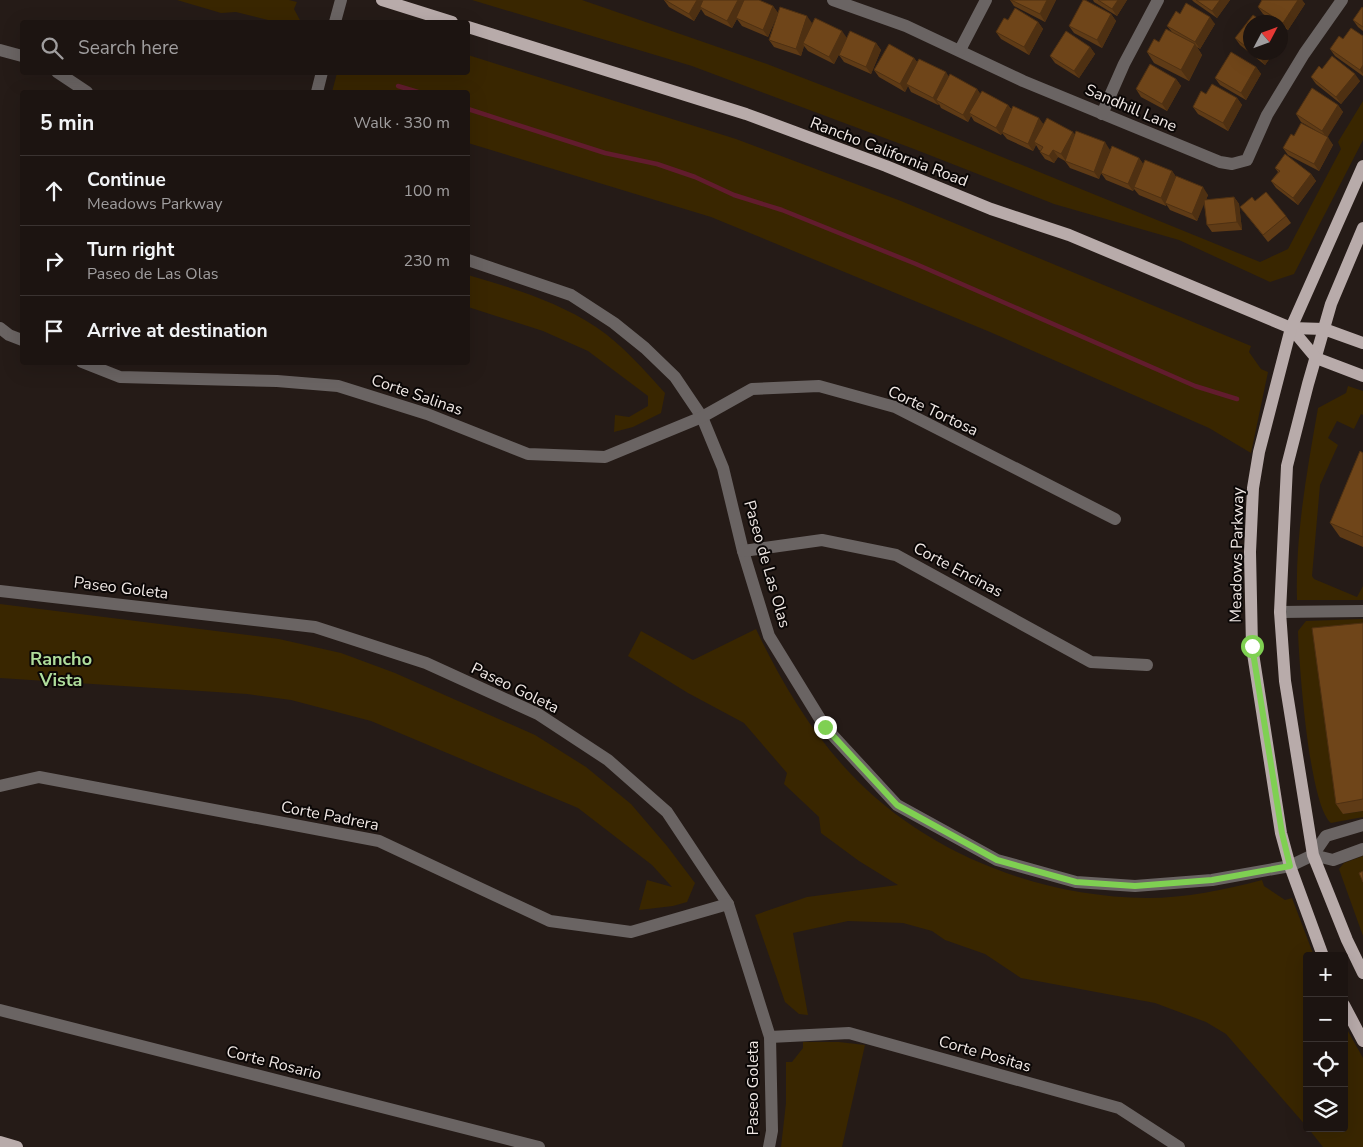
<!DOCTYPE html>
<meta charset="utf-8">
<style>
:root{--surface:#1c1411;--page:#29211f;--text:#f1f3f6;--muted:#a09e9f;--line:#3a3331}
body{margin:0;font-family:"Nunito Sans",sans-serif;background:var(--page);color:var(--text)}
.controls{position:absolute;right:15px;bottom:15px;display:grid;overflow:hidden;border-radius:5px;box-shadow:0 5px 20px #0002}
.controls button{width:45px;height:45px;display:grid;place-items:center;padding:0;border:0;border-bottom:1px solid var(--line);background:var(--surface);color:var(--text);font:25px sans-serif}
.compass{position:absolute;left:1243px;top:15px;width:45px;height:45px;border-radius:50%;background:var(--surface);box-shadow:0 5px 20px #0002;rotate:49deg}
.stop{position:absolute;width:15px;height:15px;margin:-11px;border:4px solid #7fd052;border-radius:50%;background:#fff}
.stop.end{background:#7fd052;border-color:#fff;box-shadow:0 1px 5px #0008}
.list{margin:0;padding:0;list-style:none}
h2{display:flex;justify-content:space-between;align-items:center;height:65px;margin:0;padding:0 20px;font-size:21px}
h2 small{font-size:16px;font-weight:400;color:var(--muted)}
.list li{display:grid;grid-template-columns:32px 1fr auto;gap:15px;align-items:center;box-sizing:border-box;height:70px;padding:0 20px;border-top:1px solid var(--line)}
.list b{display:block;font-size:19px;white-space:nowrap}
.list p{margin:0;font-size:16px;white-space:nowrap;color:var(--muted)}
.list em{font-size:16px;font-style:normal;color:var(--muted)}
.icon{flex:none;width:28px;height:28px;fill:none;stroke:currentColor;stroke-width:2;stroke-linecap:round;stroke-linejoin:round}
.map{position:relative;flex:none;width:1363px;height:1147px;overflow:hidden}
.search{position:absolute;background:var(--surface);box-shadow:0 5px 20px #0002;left:20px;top:20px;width:450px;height:55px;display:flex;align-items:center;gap:12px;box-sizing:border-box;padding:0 18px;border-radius:5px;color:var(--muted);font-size:19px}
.panel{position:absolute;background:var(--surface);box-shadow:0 5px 20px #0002;left:20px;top:90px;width:450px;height:275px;border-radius:5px}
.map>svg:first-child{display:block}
.green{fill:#392600}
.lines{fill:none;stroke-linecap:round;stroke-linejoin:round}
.stream{stroke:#621c2e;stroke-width:4.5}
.minor{stroke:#6a6463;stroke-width:12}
.major{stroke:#b8abaa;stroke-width:12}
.wall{fill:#5f3b16}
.shaded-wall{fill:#4e3012}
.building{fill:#6f4519;stroke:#4e3012}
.route{stroke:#7fd052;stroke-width:6}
.labels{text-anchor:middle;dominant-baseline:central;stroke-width:4;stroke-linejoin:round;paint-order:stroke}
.street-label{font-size:16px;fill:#f0e8e5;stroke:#0b0706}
.neighbourhood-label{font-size:18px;font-weight:bold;fill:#afdc9b;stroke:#0b0706}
</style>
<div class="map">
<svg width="1363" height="1147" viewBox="0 0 1363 1147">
<rect width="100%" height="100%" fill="#251b17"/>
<g class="green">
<path d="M177,0H289L297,2L294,9L301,22H276L236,12L221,13Z"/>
<path d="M472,0H582L767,64L909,119L1260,262L1288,249L1341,149L1338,142L1363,101V140L1294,274L1270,282L1179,240L1054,204L914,149L692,66Z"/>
<path d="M468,55L736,139L901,201L1251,346L1249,352L1261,369L1268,372L1251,453L1209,428L990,332L711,217L468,143V92H332L337,73L468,72Z"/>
<path d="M468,275C512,288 557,301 596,327C623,345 644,370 665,393L661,413L633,427L614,432L615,415L629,417L648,406V396L588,351L543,331L468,307Z"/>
<path d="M1348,386L1363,391V415L1361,414L1354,429L1337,421L1328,438L1338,445L1320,485L1312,576L1314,579L1357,597L1363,586V600H1297C1295,536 1307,471 1318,408L1346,393Z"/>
<path d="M0,604L279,639L341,653L395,673L535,735L586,767L631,804L667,846L695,883L687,902L673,906L639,910L647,880L672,887L652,865L578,808L371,721L291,700L247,694L0,678Z"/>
<path d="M1363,619L1343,814L1363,811V817L1331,823C1309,805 1299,664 1298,631L1306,621Z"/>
<path d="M756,629C780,680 810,730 848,771C923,852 1037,897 1147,898C1186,898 1224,890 1262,880L1264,886L1285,900L1292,898L1314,956H1307V1127L1226,1034L1206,1022L1155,1003L1021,978L985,954L945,940L932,931L903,923L848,921L793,933L808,1015L799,1014L785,1002L755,915L807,897L898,885L859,861L821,833L819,817L784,784L787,773L744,723L688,693L628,656L641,631L693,660Z"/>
<path d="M1363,856V936L1339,869L1344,863Z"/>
<path d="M1344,1024L1363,1058V1147H1323L1308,1128H1344Z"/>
<path d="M803,1042H839L865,1045L842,1147H781L786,1103V1062H792L803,1048Z"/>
</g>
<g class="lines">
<g class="stream">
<path d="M398,86L418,92"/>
<path d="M468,109L605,153L657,164L695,177L734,195L782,210L916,264L1195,386L1237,399"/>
</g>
<g class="minor">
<path d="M833,0L906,26L1023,81L1220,162L1232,164L1247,160L1267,115L1304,54L1342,0"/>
<path d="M335,22L341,0"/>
<path d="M0,50L22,56"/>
<path d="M960,50L986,0"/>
<path d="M57,72L87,92"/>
<path d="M317,92L322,72"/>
<path d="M1102,114L1124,64L1158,0"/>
<path d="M468,260L571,295L614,323L645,348L675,377L702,417L723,468L743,551L769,636L825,727L897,805L997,860L1076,882L1135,886L1212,880L1290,866L1313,855"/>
<path d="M0,328L9,335L22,340"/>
<path d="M82,362L120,377L277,381L338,386L427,414L528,454L605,457L702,417L752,389L819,386L895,407L1115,519"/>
<path d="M743,551L822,540L896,555L1091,662L1147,665"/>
<path d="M0,591L315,627L426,663L538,714L608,760L667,812L728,904L770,1037L772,1131L769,1147"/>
<path d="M1280,612L1363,611"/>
<path d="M0,786L39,777L379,841L550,921L631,932L728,904"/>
<path d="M1313,855L1326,836L1363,825"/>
<path d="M1313,855L1333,860L1363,849"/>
<path d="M0,1010L539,1147"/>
<path d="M770,1037L849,1033L1119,1108L1179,1147"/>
</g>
<g class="major">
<path d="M382,0L452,22"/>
<path d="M468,27L746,114L886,166L991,209L1069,235L1291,328L1324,329L1363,343"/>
<path d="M1363,228L1331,304L1308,384L1287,466L1280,612L1285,681L1313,855L1347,940L1363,973"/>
<path d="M1291,328L1316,358L1363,376"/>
<path d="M1323,956L1290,866L1281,833L1252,647L1250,552L1253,488L1259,452L1291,328L1363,166"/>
<path d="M1344,1005L1363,1041"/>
<path d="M0,1142L17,1147"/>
</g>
</g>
<g class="wall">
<path d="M664,0H743L744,1L773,6L778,13L768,37L742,26L737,19L732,28L705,15L701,9L694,21L669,7Z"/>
<path d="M1010,0H1056L1045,22L1014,6Z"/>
<path d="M1093,0H1127L1117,16L1094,2Z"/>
<path d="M1192,0H1230L1217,18L1194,2Z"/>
<path d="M1262,0H1302L1305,4L1288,30L1280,25V22H1277L1263,14L1258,7Z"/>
<path d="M1363,8V31L1358,27L1353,20Z"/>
<path d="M1111,14L1116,21L1102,48L1074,33L1069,26Z"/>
<path d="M1180,14L1215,24L1200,49L1197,47L1202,55L1189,81L1154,63L1147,52L1172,32L1167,26Z"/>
<path d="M1008,20L1038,22L1043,29L1029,55L1001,39L996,32Z"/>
<path d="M1250,22V52H1274L1265,65L1240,45L1235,38Z"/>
<path d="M812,23L810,29L847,38L876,43L881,50L871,74L844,62L839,55L843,47L834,64L808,51L804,46L801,56L774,47L769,40Z"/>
<path d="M1363,36V76L1335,56L1330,49L1343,39Z"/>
<path d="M1090,47L1095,54L1079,78L1055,63L1050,56Z"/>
<path d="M914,58L917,62L977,89L980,94L1008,105L1012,110L1044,124L1075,135L1110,150L1105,163L1139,158L1143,164L1172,171L1176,177L1208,195L1206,200L1234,197L1239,204L1242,230L1212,232L1207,225L1204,202L1197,221L1170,210L1166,204V206L1139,195L1134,189L1133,191L1106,180L1101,173L1099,179L1070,168L1065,161L1058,157L1054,163L1045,159L1040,152L1041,151L1039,150L1036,145L1033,151L1007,139L1002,133L1001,135L974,121L971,116L968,122L941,108L939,104L938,105L911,92L908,86L905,92L879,77L874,70Z"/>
<path d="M1256,67L1261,74L1246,100L1220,85L1215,78Z"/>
<path d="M1322,69L1360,81L1341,104L1316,84L1311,77Z"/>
<path d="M1176,79L1181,86L1167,111L1141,97L1136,89Z"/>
<path d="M1206,94L1237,98L1242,105L1228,131L1198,114L1193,107Z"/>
<path d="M1338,105L1343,112L1327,137L1333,145L1319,171L1288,155L1283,148L1294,136L1315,130L1301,122L1296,114Z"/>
<path d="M1275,168L1311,174L1316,181L1298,205L1276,188L1271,181L1278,172Z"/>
<path d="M1255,201L1286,216L1291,223L1268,242L1240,207Z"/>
<path d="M1363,453V547L1340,537L1330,523Z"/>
<path d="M1363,623V811L1343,814L1336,804Z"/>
</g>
<g class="shaded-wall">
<path d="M697,0H706L700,7L701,9L694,21L689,14Z"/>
<path d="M738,0H743L745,3L732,28L727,21Z"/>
<path d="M1047,0H1056L1045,22L1040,14Z"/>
<path d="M1118,0H1127L1117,16L1112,9Z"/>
<path d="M1220,0H1230L1217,18L1212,11Z"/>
<path d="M1298,0H1302L1305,4L1288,30L1283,23Z"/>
<path d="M773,6L778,13L768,37L763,30Z"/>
<path d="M1111,14L1116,21L1102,48L1097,40Z"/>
<path d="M807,16L812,23L805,44L803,43L804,46L801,56L796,49Z"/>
<path d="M1210,17L1215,24L1200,49L1195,42Z"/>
<path d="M1038,22L1043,29L1029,55L1024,47Z"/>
<path d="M842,31L847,38L834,64L829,57Z"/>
<path d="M876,43L881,50L871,74L866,67Z"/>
<path d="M1195,44L1202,55L1189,81L1181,70Z"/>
<path d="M1090,47L1095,54L1079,78L1074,71Z"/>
<path d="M1263,52H1274L1265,65L1260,58Z"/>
<path d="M914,58L919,65L906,84L908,86L905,92L900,84Z"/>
<path d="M1363,65V74L1360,70Z"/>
<path d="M1256,67L1261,74L1246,100L1241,93Z"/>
<path d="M946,72L951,80L936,100L939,104L938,105L933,98Z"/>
<path d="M1355,74L1360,81L1341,104L1336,97Z"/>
<path d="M1176,79L1181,86L1167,111L1162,104Z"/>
<path d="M977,89L982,96L969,113L971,116L968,122L963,115Z"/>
<path d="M1237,98L1242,105L1228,131L1223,123Z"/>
<path d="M1008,105L1013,112L1001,135L996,128Z"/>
<path d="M1338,105L1343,112L1327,138L1322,131Z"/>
<path d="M1039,118L1044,125L1034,142L1036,145L1033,151L1028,144Z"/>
<path d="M1073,132L1078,140L1066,161L1061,154Z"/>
<path d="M1328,137L1333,145L1319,171L1314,164Z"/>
<path d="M1105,142L1110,150L1099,179L1094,172Z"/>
<path d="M1053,150L1058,157L1054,163L1049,156Z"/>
<path d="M1139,158L1144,165L1133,191L1128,184Z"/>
<path d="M1172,171L1177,178L1166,206L1161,198Z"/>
<path d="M1311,174L1316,181L1298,205L1293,198Z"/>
<path d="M1203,187L1208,195L1197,221L1192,214Z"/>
<path d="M1234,197L1239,204L1242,230L1237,222Z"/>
</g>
<g class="building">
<path d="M665,0H697L689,14Z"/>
<path d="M703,0H738L727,21L700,7Z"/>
<path d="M744,0H759L773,6L763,30L736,18Z"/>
<path d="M1011,0H1047L1040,14Z"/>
<path d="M1083,0H1085L1111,14L1097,40L1069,26Z"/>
<path d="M1098,0H1118L1112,9Z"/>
<path d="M1196,0H1220L1212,11Z"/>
<path d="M1262,0H1298L1283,23L1258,7Z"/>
<path d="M1186,3L1210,17L1195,42L1167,26L1176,11L1180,14Z"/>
<path d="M780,7L807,16L796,49L769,40Z"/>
<path d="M1362,7L1363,8V27L1353,20Z"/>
<path d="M1015,8L1038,22L1024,47L996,32L1004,18L1008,20Z"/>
<path d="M1253,15L1263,22H1250V50L1235,38Z"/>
<path d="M815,18L842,31L829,57L803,43Z"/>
<path d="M1351,28L1363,36V65L1360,70L1330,49L1339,36L1343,39Z"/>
<path d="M1166,29L1195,44L1181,70L1147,52L1154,39L1159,42Z"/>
<path d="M850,31L876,43L866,67L839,55Z"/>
<path d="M1066,31L1090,47L1074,71L1050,56Z"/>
<path d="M889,44L914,58L900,84L874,70Z"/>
<path d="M1231,52L1256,67L1241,93L1215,78Z"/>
<path d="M1253,52H1263L1260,58Z"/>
<path d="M1332,56L1355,74L1336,97L1311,77L1319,66L1322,69Z"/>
<path d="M919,59L946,72L933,98L906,84Z"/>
<path d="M1150,64L1176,79L1162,104L1136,89Z"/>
<path d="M950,74L977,89L963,115L936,100Z"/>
<path d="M1212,84L1237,98L1223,123L1193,107L1201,91L1206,94Z"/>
<path d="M1312,88L1338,105L1322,131L1296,114Z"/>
<path d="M982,91L1008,105L996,128L969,113Z"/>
<path d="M1013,106L1039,118L1028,144L1002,132Z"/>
<path d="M1047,118L1073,132L1061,154L1053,150L1049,156L1040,152L1043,147L1034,142Z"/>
<path d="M1301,123L1328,137L1314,164L1283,148L1291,134L1294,136Z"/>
<path d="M1076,131L1105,142L1094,172L1065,161Z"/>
<path d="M1112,146L1139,158L1128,184L1101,173Z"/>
<path d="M1285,154L1311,174L1293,198L1271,181L1280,171L1275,168Z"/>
<path d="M1145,160L1172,171L1161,198L1134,187Z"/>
<path d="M1176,176L1203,187L1192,214L1165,203Z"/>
<path d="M1266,192L1286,216L1263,235L1240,207L1252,197L1255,201Z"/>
<path d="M1234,197L1237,222L1207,225L1204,200Z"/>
<path d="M1360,451L1363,453V537L1330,523Z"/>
<path d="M1363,623V799L1336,804L1312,628Z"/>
<path d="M1363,871V882L1359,873Z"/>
</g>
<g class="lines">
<path class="route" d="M825,727L897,805L997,860L1076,882L1135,886L1212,880L1290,866L1282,833L1252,646"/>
</g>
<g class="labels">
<g class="street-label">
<text transform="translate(1131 108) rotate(23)">Sandhill Lane</text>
<text transform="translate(889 152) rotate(21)">Rancho California Road</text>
<text transform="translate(417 395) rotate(19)">Corte Salinas</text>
<text transform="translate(933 411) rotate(25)">Corte Tortosa</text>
<text transform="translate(1237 555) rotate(-89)">Meadows Parkway</text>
<text transform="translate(767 564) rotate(74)">Paseo de Las Olas</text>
<text transform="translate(958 570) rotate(28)">Corte Encinas</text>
<text transform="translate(121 588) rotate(7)">Paseo Goleta</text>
<text transform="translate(515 688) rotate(26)">Paseo Goleta</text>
<text transform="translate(330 816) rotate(11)">Corte Padrera</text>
<text transform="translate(985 1054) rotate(16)">Corte Positas</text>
<text transform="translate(274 1063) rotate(14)">Corte Rosario</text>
<text transform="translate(753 1088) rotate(-90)">Paseo Goleta</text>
</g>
<g class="neighbourhood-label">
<text x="61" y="659">Rancho<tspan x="61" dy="21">Vista</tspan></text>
</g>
</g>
</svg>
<div class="controls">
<button>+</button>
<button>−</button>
<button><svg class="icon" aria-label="locate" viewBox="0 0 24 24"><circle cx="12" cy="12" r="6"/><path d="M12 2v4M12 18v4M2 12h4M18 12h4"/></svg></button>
<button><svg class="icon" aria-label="layers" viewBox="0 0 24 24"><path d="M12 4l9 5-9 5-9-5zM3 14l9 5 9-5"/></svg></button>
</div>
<svg class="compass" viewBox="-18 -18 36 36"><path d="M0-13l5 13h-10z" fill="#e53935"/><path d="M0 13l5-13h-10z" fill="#a09e9f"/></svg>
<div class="stop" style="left:1252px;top:646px"></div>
<div class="stop end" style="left:825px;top:727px"></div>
<div class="search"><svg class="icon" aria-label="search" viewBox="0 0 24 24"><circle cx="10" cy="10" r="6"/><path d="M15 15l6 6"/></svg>Search here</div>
<section class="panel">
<h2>5 min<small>Walk · 330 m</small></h2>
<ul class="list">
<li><svg class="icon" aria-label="ahead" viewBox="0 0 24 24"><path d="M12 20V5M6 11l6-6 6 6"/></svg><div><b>Continue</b><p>Meadows Parkway</p></div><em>100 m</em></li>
<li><svg class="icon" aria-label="right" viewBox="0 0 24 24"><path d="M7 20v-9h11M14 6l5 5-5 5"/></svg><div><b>Turn right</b><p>Paseo de Las Olas</p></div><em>230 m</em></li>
<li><svg class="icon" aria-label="arrive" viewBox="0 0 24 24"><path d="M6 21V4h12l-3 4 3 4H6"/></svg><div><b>Arrive at destination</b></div></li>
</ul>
</section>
</div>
